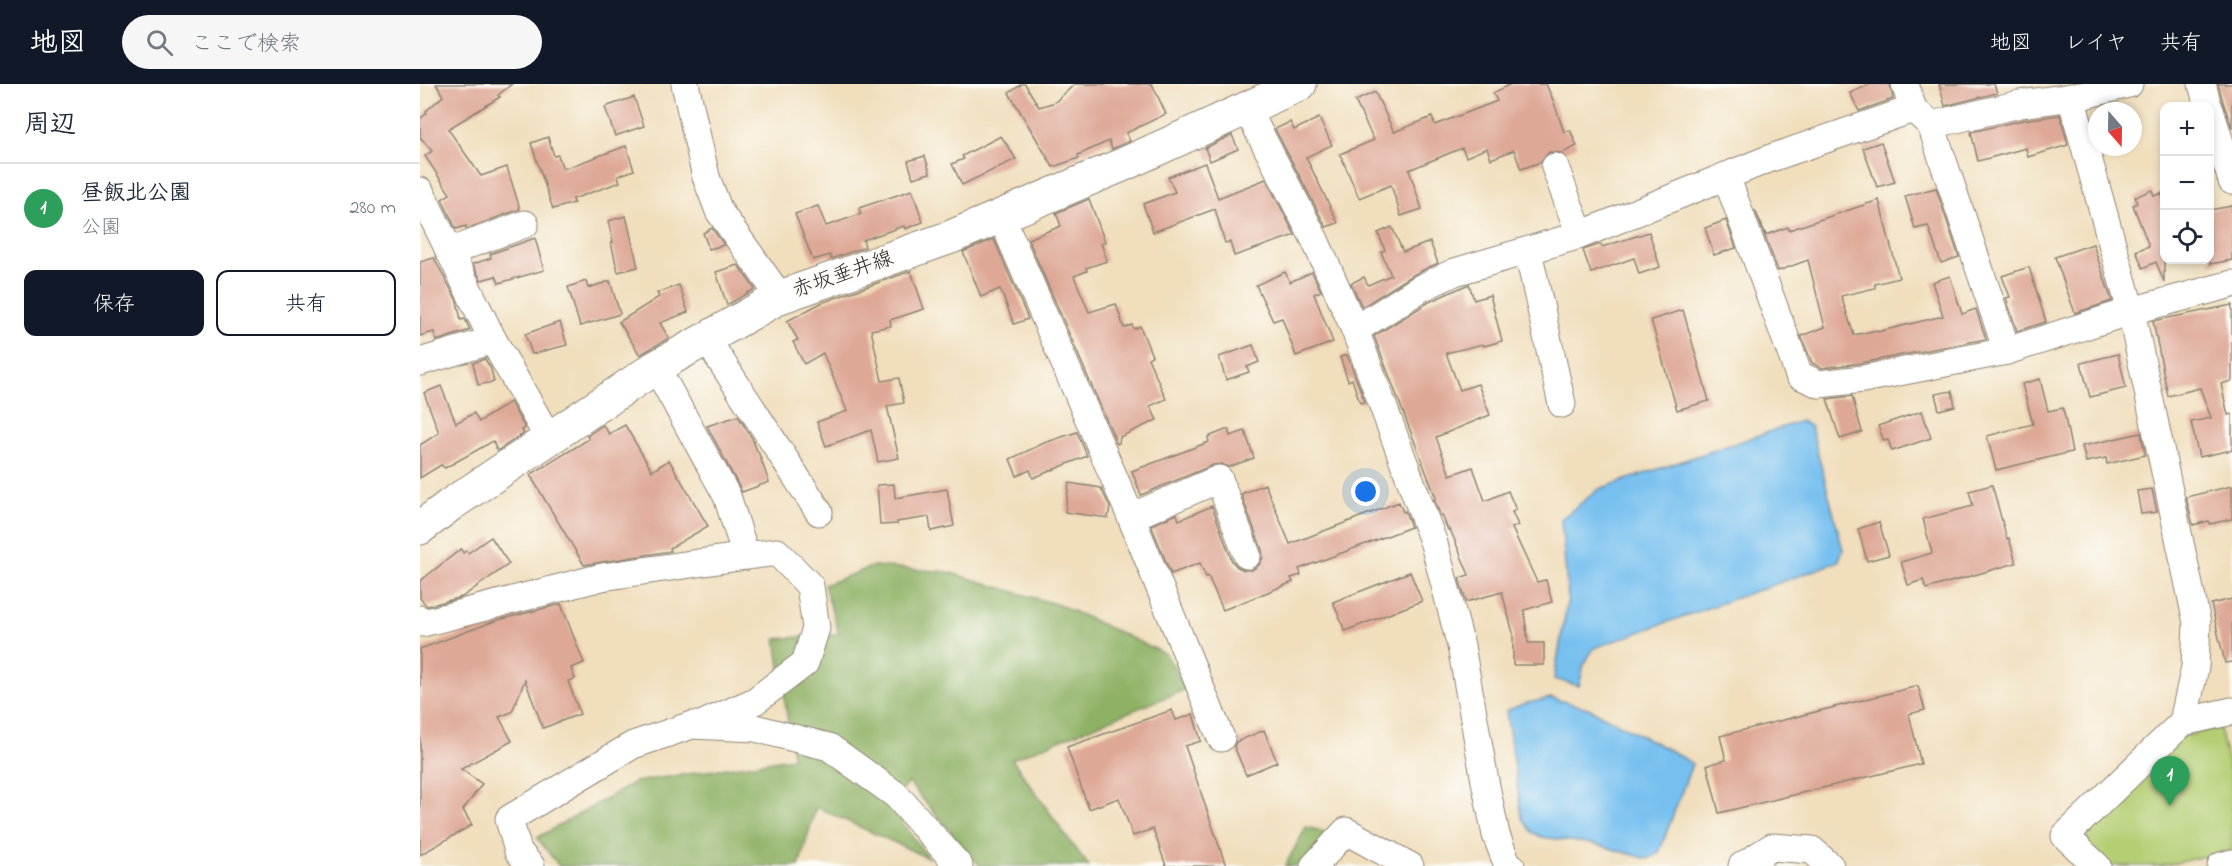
<!DOCTYPE html>
<html lang="ja">
<meta charset="utf-8">
<style>
:root{--surface:#fff;--page:#f6f6f7;--text:#1f2937;--muted:#747a83;--line:#e0e1e3;--accent:#111827}
body{margin:0;font-family:"Indie Flower","Klee One",sans-serif;background:var(--page);color:var(--text)}
.controls{position:absolute;right:18px;top:18px;display:grid;overflow:hidden;border-radius:12px;box-shadow:0 3px 9px #0003}
.controls button{width:54px;height:54px;display:grid;place-items:center;padding:0;border:0;border-bottom:2px solid var(--line);background:var(--surface);color:var(--text);font:30px sans-serif}
.compass{position:absolute;left:1668px;top:18px;width:54px;height:54px;border-radius:50%;background:var(--surface);box-shadow:0 3px 9px #0003;rotate:160deg}
.you{position:absolute;left:946px;top:408px;width:21px;height:21px;margin:-15px;border:4px solid #fff;border-radius:50%;background:#1a73e8;box-shadow:0 0 0 9px #1a73e833}
.badge{display:grid;place-items:center;width:39px;height:39px;border-radius:50%;background:var(--accent);color:#fff;font-size:20px;font-weight:700}
.pin{position:absolute;translate:-50% -50px;filter:drop-shadow(0 2px 3px #0008)}
.pin::after{content:'';position:absolute;top:32px;width:21px;height:18px;background:inherit;clip-path:polygon(0 0,100% 0,50% 100%)}
.list{margin:0;padding:0;list-style:none}
h2{display:flex;justify-content:space-between;align-items:center;height:78px;margin:0;padding:0 24px;font-size:26px}
h2 small{font-size:20px;font-weight:400;color:var(--muted)}
.list li{display:grid;grid-template-columns:39px 1fr auto;gap:18px;align-items:center;box-sizing:border-box;height:90px;padding:0 24px;border-top:2px solid var(--line)}
.list b{display:block;font-size:22px;white-space:nowrap}
.list p{margin:0;font-size:20px;white-space:nowrap;color:var(--muted)}
.list em{font-size:20px;font-style:normal;color:var(--muted)}
.actions{display:flex;gap:12px;padding:18px 24px}
.actions a{flex:1;padding:14px 0;border:2px solid var(--accent);border-radius:12px;text-align:center;font-size:21px;color:var(--accent)}
.actions .main{background:var(--accent);color:#fff}
.icon{flex:none;width:33px;height:33px;fill:none;stroke:currentColor;stroke-width:2;stroke-linecap:round;stroke-linejoin:round}
.map{position:relative;flex:none;width:1812px;height:782px;overflow:hidden}
header{display:flex;align-items:center;gap:36px;box-sizing:border-box;height:84px;padding:0 30px;background:var(--accent);color:#fff}
header strong{font-size:28px}
nav{display:flex;gap:33px;margin-inline-start:auto;font-size:21px}
.search{width:420px;height:54px;background:var(--page);display:flex;align-items:center;gap:15px;box-sizing:border-box;padding:0 21px;border-radius:33px;color:var(--muted);font-size:22px}
main{display:flex}
aside{flex:1;background:var(--surface)}
.map>svg:first-child{display:block}
.green{fill:#b4ce73;stroke:#707c4f;stroke-width:1.5}
.forest{fill:#8fb165;stroke:#5d6e48;stroke-width:1.5}
.water{fill:#76bfef;stroke:#50758d;stroke-width:1.5}
.building{fill:#dea896}
.lines{fill:none;stroke-linecap:round;stroke-linejoin:round}
.minor-casing{stroke:#8e8474;stroke-width:29}
.major-casing{stroke:#8e8474;stroke-width:35}
.minor{stroke:#fff;stroke-width:27}
.major{stroke:#fff;stroke-width:33}
.labels{text-anchor:middle;dominant-baseline:central;stroke-width:5;stroke-linejoin:round;paint-order:stroke}
.street-label{font-size:21px;fill:#2b2b2b;stroke:#fdfcf7}
</style>
<header>
<strong>地図</strong>
<div class="search"><svg class="icon" aria-label="search" viewBox="0 0 24 24"><circle cx="10" cy="10" r="6"/><path d="M15 15l6 6"/></svg>ここで検索</div>
<nav><a>地図</a><a>レイヤ</a><a>共有</a></nav>
</header>
<main>
<aside>
<h2>周辺<small></small></h2>
<ul class="list">
<li><span class="badge" style="background:#2e9e5b">1</span><div><b>昼飯北公園</b><p>公園</p></div><em>280 m</em></li>
</ul>
<div class="actions"><a class="main">保存</a><a>共有</a></div>
</aside>
<div class="map">
<svg width="1812" height="782" viewBox="0 0 1812 782">
<rect width="100%" height="100%" fill="#fdfcf7"/>
<filter id="ink" filterUnits="userSpaceOnUse"><feTurbulence type="fractalNoise" baseFrequency=".0167" numOctaves="2"/><feDisplacementMap in="SourceGraphic" scale="12" xChannelSelector="R" yChannelSelector="G"/><feConvolveMatrix kernelMatrix="1 2 1 2 8 2 1 2 1" color-interpolation-filters="sRGB"/></filter>
<filter id="wash" filterUnits="userSpaceOnUse"><feTurbulence type="fractalNoise" baseFrequency=".008" numOctaves="4" result="noise"/><feDisplacementMap in="SourceGraphic" scale="24" xChannelSelector="R" yChannelSelector="G"/><feGaussianBlur stdDeviation="1.35" result="paint"/><feColorMatrix in="noise" values="0 0 0 0 0 0 0 0 0 0 0 0 0 0 0 0 0 1.4 0 .05"/><feComposite in="paint" operator="in"/></filter>
<g filter="url(#wash)">
<rect width="100%" height="100%" fill="#f0debc"/>
<path class="green" d="M1800,644L1812,699V766L1742,782H1691L1667,760L1666,744L1759,653Z"/>
<g class="forest">
<path d="M454,482L528,488L642,522L746,570L767,605L592,675L651,759L669,782H560L488,698L471,722L508,774L396,723L379,782H139L117,754L215,698L373,674L356,555L419,550L404,501Z"/>
<path d="M886,743L909,749L884,782H865Z"/>
</g>
<g class="water">
<path d="M1381,337L1391,343L1423,466L1418,478L1174,564L1164,580L1159,602L1134,595L1148,514L1141,435L1179,405Z"/>
<path d="M1131,614L1168,624L1259,671L1272,680L1239,769L1228,775L1174,760L1121,753L1112,748L1102,734L1086,627L1103,620Z"/>
</g>
<g id="blocks">
<g class="building">
<path d="M16,0H92L78,11L80,13L28,45L61,92L87,83L100,125L46,145V142L36,145L22,115L30,110L5,72L12,67L0,53V35L7,29L6,27L23,12Z"/>
<path d="M602,0H605L619,23L635,18L655,0H732L746,30L706,49L710,57L692,65L689,57L658,71L659,74L633,83L589,9Z"/>
<path d="M1091,0H1126L1133,16L1144,48L1150,46L1157,62L1142,69L1129,68L1121,78L1101,85L1094,66L1071,75L1067,64L1046,73L1042,64L989,86L1002,125L981,132L971,101L939,114L920,70L954,56L935,17L955,8L974,48L1012,33L1015,41L1077,17L1073,9Z"/>
<path d="M1450,0H1470L1473,15L1439,27L1430,9Z"/>
<path d="M1519,0H1574L1577,9L1525,22Z"/>
<path d="M1798,0H1812V44L1803,18Z"/>
<path d="M214,13L224,42L195,52L185,23Z"/>
<path d="M1640,31L1648,61L1608,73L1606,64L1558,77L1551,48L1603,36Z"/>
<path d="M899,34L912,61L886,73L918,139L906,143L855,45L870,38L874,46Z"/>
<path d="M812,51L818,65L790,77L785,64Z"/>
<path d="M581,52L596,75L542,101L532,80L544,75L542,72Z"/>
<path d="M128,53L134,72L138,71L143,85L206,62L214,86L198,92L200,98L153,115L154,119L133,125L111,59Z"/>
<path d="M1461,58L1475,98L1457,103L1443,64Z"/>
<path d="M505,72L510,89L493,94L488,77Z"/>
<path d="M785,79L798,114L846,95L875,151L814,172L810,158L805,159L795,125L733,148L723,120L755,108L748,93Z"/>
<path d="M1516,104L1539,173L1521,179L1508,142L1495,145L1485,112Z"/>
<path d="M492,106L503,138L485,145L484,142L443,156L445,163L411,175L410,171L393,176L375,130L398,122L406,142L441,130L439,124Z"/>
<path d="M1732,106L1734,112L1741,109L1744,118V198L1736,178L1723,184L1716,167L1729,162L1713,121L1717,119L1715,113Z"/>
<path d="M669,115L685,158L681,159L687,177L666,184L667,187L654,192L669,228L696,220L704,244L712,241L714,245L720,242L732,272L728,274L746,315L730,322L737,336L700,353L699,359L697,360L608,155L641,142L636,129Z"/>
<path d="M1459,116L1479,194L1455,200V204L1421,212L1434,251L1457,246V248L1523,232L1512,198L1530,192L1542,230L1556,225L1566,255L1441,279L1402,284L1392,279L1381,252L1405,243L1388,176L1358,187L1335,126L1346,151L1368,143L1369,146Z"/>
<path d="M1812,122V176L1790,180V126Z"/>
<path d="M206,132L218,183L198,188L191,159L193,158L188,137Z"/>
<path d="M1306,136L1316,164L1294,171L1285,144Z"/>
<path d="M972,143L983,168L1010,158L1018,179L993,191L942,223L931,199L944,193L948,201L971,191L961,168L965,166L958,149Z"/>
<path d="M292,144L304,161L289,165L283,149Z"/>
<path d="M1229,148L1240,183L1219,190L1214,174L1171,189L1163,166L1181,160L1182,163Z"/>
<path d="M115,154L124,186L79,199L76,192L61,196L53,180L71,174L70,170Z"/>
<path d="M574,155L608,235L594,240L580,205L561,213L543,168Z"/>
<path d="M1673,160L1692,217L1655,229L1635,173Z"/>
<path d="M14,174L37,217L41,236L45,235L50,246L16,257L14,248L0,252V178Z"/>
<path d="M318,181L335,205L307,221L296,188Z"/>
<path d="M1609,183L1626,238L1597,247L1586,214L1590,213L1582,192Z"/>
<path d="M491,187L504,225L470,236L471,242L451,246L462,297L479,294L484,319L467,322L479,374L458,378L451,346L406,362L397,338L427,327L403,269L384,280L373,258L378,256L367,237L401,219Z"/>
<path d="M865,188L870,198L892,188L901,207L894,210L913,258L876,272L862,234L853,237L836,201Z"/>
<path d="M166,197L168,204L190,197L200,230L160,242L148,203Z"/>
<path d="M1049,200L1054,216L1070,211L1082,257L1064,262L1063,260L1026,269L1040,306L1058,300L1070,331L1016,353L1030,391L1053,383L1065,417L1088,407L1096,426L1092,428L1098,441L1092,444L1117,498L1126,496L1132,518L1104,526L1108,559H1124V581H1093V549L1082,508L1046,518L1039,494L1049,491L1030,445L1028,446L1022,431H1020L1014,415L1016,414L954,252L1009,218Z"/>
<path d="M259,201L268,228L240,239L249,254L220,271L199,238L239,213L237,209Z"/>
<path d="M1812,221V297L1801,300L1808,331L1812,330V366L1779,373L1771,338L1791,334L1780,304L1748,312L1733,237Z"/>
<path d="M1263,226L1289,317L1257,326L1231,236Z"/>
<path d="M140,238L147,261L112,270L105,250Z"/>
<path d="M833,261L839,278L827,283L829,288L806,296L799,273Z"/>
<path d="M1698,270L1706,304L1670,313L1661,279Z"/>
<path d="M927,271L945,318L940,319L932,295L928,297L920,273Z"/>
<path d="M65,275L71,285L74,298L58,301L53,279Z"/>
<path d="M1620,295L1628,327L1643,324L1652,368L1576,386L1567,352L1613,340L1602,300Z"/>
<path d="M21,302L36,339L54,329L59,338L90,318L105,344L102,346L104,349L77,367L73,357L25,384L21,381L0,394V361L19,349L4,309Z"/>
<path d="M1532,307L1535,322L1519,326L1515,310Z"/>
<path d="M1432,312L1442,348L1420,355L1407,315Z"/>
<path d="M1502,327L1511,354L1472,367L1468,356L1464,357L1458,342Z"/>
<path d="M318,332L332,354L337,367H338L349,398L322,408L287,342Z"/>
<path d="M183,341L189,350L205,341L232,387L249,376L288,442L250,464L251,467L164,481L110,391L169,355L167,352Z"/>
<path d="M808,345L810,352L825,347L834,374L809,383L802,380L793,381L721,411L712,387L789,358L788,353Z"/>
<path d="M657,348L667,372L613,394L610,386L597,392L590,375L624,359Z"/>
<path d="M1721,349L1725,371L1687,380L1686,374L1666,378L1662,362Z"/>
<path d="M649,399L681,404L690,423L688,434L645,428Z"/>
<path d="M474,400L475,414L527,405L534,442L511,447L509,433L477,438V440L460,441L457,401Z"/>
<path d="M845,400L870,460L979,418L983,428L985,427L991,443L879,485L881,491L871,494L873,498L803,526L788,492L786,493L780,479L751,490L731,441L757,430L759,436L792,422L812,477L817,483L824,486H832L839,481L843,473L842,466L821,410Z"/>
<path d="M1572,401L1587,455L1589,454L1596,479L1506,505L1503,496L1488,501L1481,478L1512,469L1503,435L1553,422L1549,407Z"/>
<path d="M1812,402V435L1790,440L1789,437L1773,441L1766,413Z"/>
<path d="M1732,405L1737,428L1721,430L1717,407Z"/>
<path d="M1459,438L1469,471L1447,477L1438,445Z"/>
<path d="M71,453L89,480L42,513L8,522L5,520L0,514V497L41,465L43,469L46,467L48,469Z"/>
<path d="M990,488L1002,517L925,547L913,518Z"/>
<path d="M1812,515V578L1805,579L1791,520Z"/>
<path d="M141,520L164,579L151,584L155,595L148,597L160,630L123,644L105,596L92,628L79,633L92,657L41,685L62,700L43,726L52,741L0,771V565L75,537Z"/>
<path d="M1498,602L1505,626L1489,630L1501,680L1299,729L1287,681L1306,676L1300,652Z"/>
<path d="M752,626L756,636L773,630L781,657L765,662L806,782H746L733,745L713,752L699,714L669,725L655,686L647,663Z"/>
<path d="M844,646L857,678L826,691L814,662L816,658Z"/>
</g>
</g>
</g>
<g filter="url(#ink)">
<use href="#blocks" fill-opacity="0" stroke="#8e8474" stroke-width="1.5"/>
<g class="lines">
<g class="minor-casing">
<g id="minor">
<path d="M265,0L286,93L299,127L360,213"/>
<path d="M1485,0L1493,25L1511,41L1600,20L1661,12L1709,0"/>
<path d="M1782,0L1788,22"/>
<path d="M827,25L895,156L935,246L1014,460L1041,562L1065,697L1076,751L1088,782H1091"/>
<path d="M1790,26L1812,97"/>
<path d="M1511,41L1587,267"/>
<path d="M1135,83L1160,151"/>
<path d="M1306,92L1379,291L1399,300L1443,295L1587,267L1711,227L1651,13"/>
<path d="M0,107L73,256L129,355"/>
<path d="M581,132L711,433L799,395L827,471"/>
<path d="M1108,167L1142,320"/>
<path d="M29,168L105,140"/>
<path d="M935,246L1001,204L1035,188L1160,151L1351,74L1493,25"/>
<path d="M286,254L399,428"/>
<path d="M0,278L73,256"/>
<path d="M236,283L307,412L326,472L357,468L390,502L396,544L385,579L335,617L285,639"/>
<path d="M711,433L801,654"/>
<path d="M0,535L3,539L182,493L326,472"/>
<path d="M1763,638L1775,583L1777,539L1711,227L1812,200"/>
<path d="M111,782L98,767L89,735L213,661L272,641L335,644L409,663L476,711L539,782"/>
<path d="M894,782L926,747L990,782"/>
<path d="M1322,782L1352,763L1392,766L1410,782"/>
<path d="M1677,782L1645,752L1763,638L1812,627"/>
<path d="M1801,782L1812,779"/>
</g>
</g>
<g class="major-casing">
<path id="major" d="M0,444L30,421L236,283L360,213L531,153L702,81L880,0"/>
</g>
<use href="#minor" class="minor"/>
<use href="#major" class="major"/>
</g>
</g>
<g class="labels">
<g class="street-label">
<text transform="translate(423 191) rotate(-19)">赤坂垂井線</text>
</g>
</g>
</svg>
<div class="controls">
<button>+</button>
<button>−</button>
<button><svg class="icon" aria-label="locate" viewBox="0 0 24 24"><circle cx="12" cy="12" r="6"/><path d="M12 2v4M12 18v4M2 12h4M18 12h4"/></svg></button>
</div>
<svg class="compass" viewBox="-18 -18 36 36"><path d="M0-13l5 13h-10z" fill="#e53935"/><path d="M0 13l5-13h-10z" fill="#747a83"/></svg>
<div class="you"></div>
<div class="pin badge" style="left:1750px;top:722px;background:#2e9e5b">1</div>
</div>
</main>
